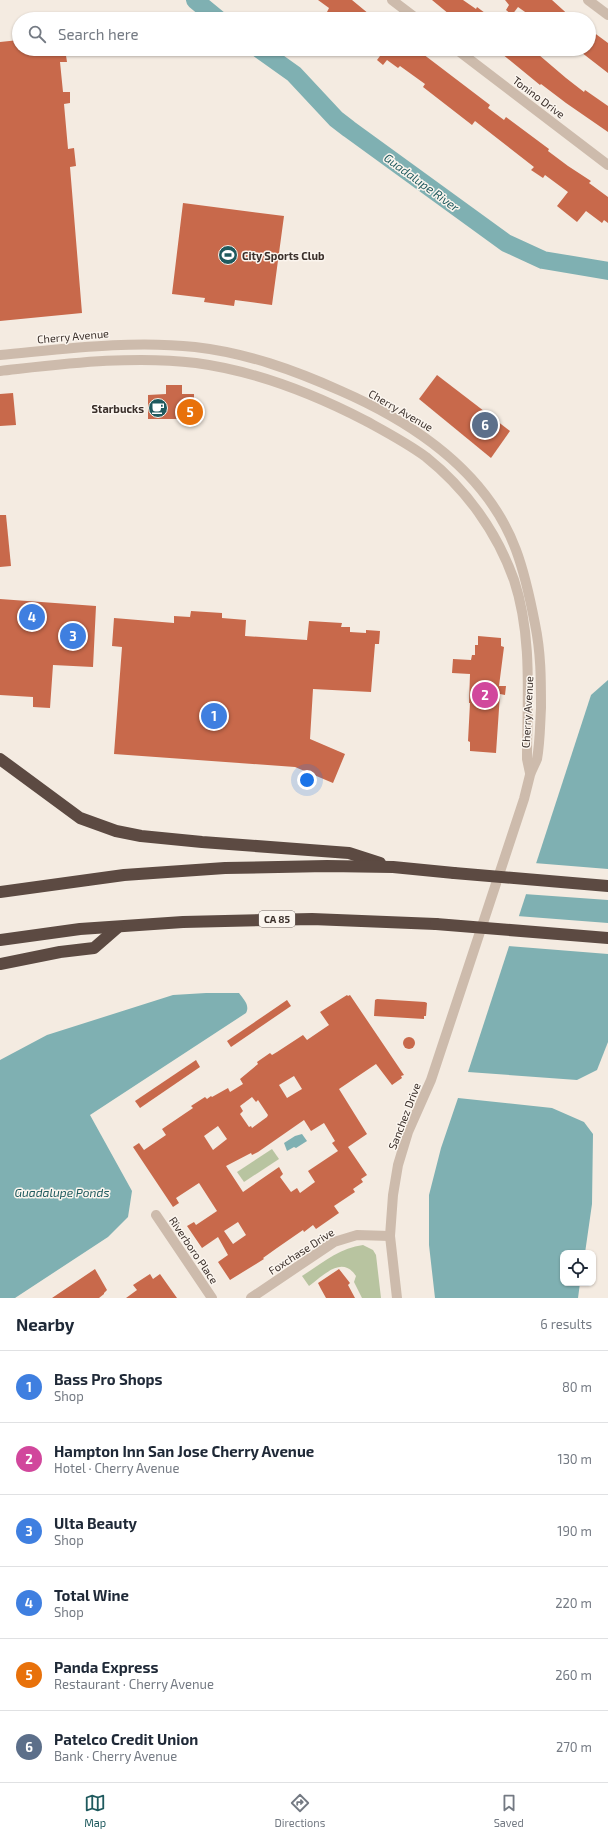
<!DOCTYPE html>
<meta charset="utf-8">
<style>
:root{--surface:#fff;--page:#f6f6f7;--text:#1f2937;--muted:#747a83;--line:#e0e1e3;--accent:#1f5a5e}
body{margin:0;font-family:"Exo 2",sans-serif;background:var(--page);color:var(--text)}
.controls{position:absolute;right:12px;bottom:12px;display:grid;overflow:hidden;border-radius:8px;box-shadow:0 1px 3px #0004}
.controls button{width:36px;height:36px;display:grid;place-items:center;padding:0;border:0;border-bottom:1px solid var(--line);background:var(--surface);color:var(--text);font:20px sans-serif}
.you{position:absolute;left:307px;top:780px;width:14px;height:14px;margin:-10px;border:3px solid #fff;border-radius:50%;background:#1a73e8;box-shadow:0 0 0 6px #1a73e833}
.badge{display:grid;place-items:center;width:26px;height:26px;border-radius:50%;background:var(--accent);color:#fff;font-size:13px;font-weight:700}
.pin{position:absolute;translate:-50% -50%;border:2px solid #fff;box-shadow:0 1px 4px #0006}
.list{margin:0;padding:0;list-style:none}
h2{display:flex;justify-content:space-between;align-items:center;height:52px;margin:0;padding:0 16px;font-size:17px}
h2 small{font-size:13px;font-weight:400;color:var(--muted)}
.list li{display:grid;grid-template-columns:26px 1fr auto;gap:12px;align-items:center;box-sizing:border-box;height:72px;padding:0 16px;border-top:1px solid var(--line)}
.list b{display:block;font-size:15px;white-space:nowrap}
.list p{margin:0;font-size:13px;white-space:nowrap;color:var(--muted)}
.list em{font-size:13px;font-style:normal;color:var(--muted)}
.icon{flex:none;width:22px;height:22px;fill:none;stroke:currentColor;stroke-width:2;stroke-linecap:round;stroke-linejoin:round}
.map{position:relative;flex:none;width:608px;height:1298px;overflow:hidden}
.search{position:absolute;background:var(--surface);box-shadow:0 1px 3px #0004;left:12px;right:12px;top:12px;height:44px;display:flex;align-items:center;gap:10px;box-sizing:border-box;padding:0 14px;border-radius:22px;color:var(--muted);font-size:15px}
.sheet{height:484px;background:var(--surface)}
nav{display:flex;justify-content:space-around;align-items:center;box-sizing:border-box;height:56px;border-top:1px solid var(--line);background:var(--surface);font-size:11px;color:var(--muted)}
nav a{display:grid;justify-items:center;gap:2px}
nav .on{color:var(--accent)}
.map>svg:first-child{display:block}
.green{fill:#b8c4a0}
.water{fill:#7fb0b2}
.pier{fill:#f4ebe1}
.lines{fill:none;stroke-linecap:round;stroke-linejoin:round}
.river{stroke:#7fb0b2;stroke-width:18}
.building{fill:#c8694b;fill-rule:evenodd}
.minor{stroke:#cdbbac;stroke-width:10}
.highway{stroke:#5c4a42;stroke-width:12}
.highway-bridge{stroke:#5c4a42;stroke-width:12}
.labels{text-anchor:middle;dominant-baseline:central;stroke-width:3;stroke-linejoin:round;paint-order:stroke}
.shield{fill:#fbf5ee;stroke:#756b66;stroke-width:1}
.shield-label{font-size:10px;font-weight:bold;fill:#3b302b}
.street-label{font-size:11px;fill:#3b302b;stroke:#fbf5ee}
.poi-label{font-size:11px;font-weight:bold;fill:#3b302b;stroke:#fbf5ee;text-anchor:start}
.water-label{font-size:12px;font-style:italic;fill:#1f5a5e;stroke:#fbf5ee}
</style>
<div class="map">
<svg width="608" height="1298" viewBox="0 0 608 1298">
<rect width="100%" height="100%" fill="#f4ebe1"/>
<g class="green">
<path d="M272,1149L279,1159L244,1182L237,1172Z"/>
<path d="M363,1245L373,1250L376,1255L381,1298H362L354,1282L356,1276C342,1255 324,1275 309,1286L302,1276C321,1264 339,1248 363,1245Z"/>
</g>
<g class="water">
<path d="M608,680V1042L597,1070L577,1080L468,1072L591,695Z"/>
<path d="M206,993H239C244,1000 250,1005 246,1013L90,1115L132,1191L128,1217L108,1237L15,1298H0V1060L47,1035L173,995Z"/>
<path d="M458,1098L552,1108L584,1122L593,1134L592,1204L585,1253H563V1283H580L578,1298H435L429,1245V1195L441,1148Z"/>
<path d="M302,1134L307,1141L296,1148L294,1147L287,1151L284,1143L295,1136Z"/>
</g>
<g class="pier">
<path d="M534,863L608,869V900L524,894Z"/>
<path d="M517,916L608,923V954L507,946Z"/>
</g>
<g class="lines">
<g class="river">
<path d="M195,0L218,19"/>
<path d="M259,49L294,74L336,119L349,129L506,243L543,260L608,271"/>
</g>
</g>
<g class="building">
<path d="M318,0H352L375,19H336L327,12L329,8Z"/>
<path d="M432,0H463L476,9L477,7L493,19H455Z"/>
<path d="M505,0H552L573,19H535L518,7L512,15L506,10L509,5Z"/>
<path d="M589,29L608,43V73L577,49H589Z"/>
<path d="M19,40V49H65L67,62H60L63,92H70V103L64,104L68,149L74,148L76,166L70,167L82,313L0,321V42Z"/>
<path d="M370,49H413L422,56L423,54L490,105L488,108L504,120L506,117L549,149L548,151L568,166L591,181L589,183L608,197V223L604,220L602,223L586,211L577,222L557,206L568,192L545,175L543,178L531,170L534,167L475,121L472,125L423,87L425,84L400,66L398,68L387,60L383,65L377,60L380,56Z"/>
<path d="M496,49H532L566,78L584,92L585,90L608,106V132L566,103L541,84L540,85Z"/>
<path d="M183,203L284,216L272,305L235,300L234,306L204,302L205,298L172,294Z"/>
<path d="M437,375L510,431L491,458L419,399Z"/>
<path d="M166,385H182V394H194V405H197V421H182V419H148V395L166,394Z"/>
<path d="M13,393L16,425L0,426V394Z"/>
<path d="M0,515H6L11,566L0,567Z"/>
<path d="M0,599L96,606L93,667L53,665L50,708L33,707V697L0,695Z"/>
<path d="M191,611L222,613V618L246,620L245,636L307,640L309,621L342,623L341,627H350V632L366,633V630L380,631L379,644H375L371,692L313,689L310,739L345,754L333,783L295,767L114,754L122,647L112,646L114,618L174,623V616L190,617Z"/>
<path d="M478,636L501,638V646L504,647L499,686H506L505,695L500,694L496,753L470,751V742L468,741L470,703H469L470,674L452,673L453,659L471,660L472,655H475V645H478Z"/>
<path d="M347,995L348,996L350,995L404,1075L401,1076L402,1078L392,1085L376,1064L339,1089L367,1134L348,1147L367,1175L361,1179L363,1182L353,1189L355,1192L334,1206L339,1213L316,1229L313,1225L304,1232L303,1230L277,1248L263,1258L264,1259L230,1280L218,1262L228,1255L218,1237L202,1248L187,1226L194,1222L196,1225L217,1211L199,1183L176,1198L179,1203L173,1207L133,1147L139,1143L144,1150L166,1135L162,1129L193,1108L191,1106L205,1097L207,1099L211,1096L212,1097L228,1088L230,1092L243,1084L240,1079L258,1064L257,1062L270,1053L272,1055L277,1052L303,1035L307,1040L329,1025L320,1012ZM294,1076L302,1089L287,1098L279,1085ZM252,1097L256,1102L258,1100L268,1115L267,1117L252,1128L251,1126L249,1127L240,1114L243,1111L240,1106ZM304,1120L311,1131L324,1123L335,1141L332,1143L338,1151L308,1171L315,1182L300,1193L297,1188L291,1192L280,1177L283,1174L279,1167L243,1192L226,1166L251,1153L252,1155L258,1152ZM218,1126L227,1139L213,1150L204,1136ZM238,1222L246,1235L233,1244L224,1231Z"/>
<path d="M377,999L425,1002L427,1003L426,1016H424V1019L374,1016L375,1000Z"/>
<path d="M287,1000L291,1006L231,1047L227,1041Z"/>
<circle cx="409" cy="1043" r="6"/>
<path d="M196,1060L200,1067L140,1108L135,1101Z"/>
<path d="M95,1269L107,1290L104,1293V1294L99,1298H52Z"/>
<path d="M339,1269L350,1283L348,1285L355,1298H326L321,1289L318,1283Z"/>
<path d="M150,1274L153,1279L160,1274L177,1298H126L137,1290L133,1285Z"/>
</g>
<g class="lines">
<g class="minor">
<path d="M392,0L417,19"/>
<path d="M588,0L608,15"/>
<path d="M456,49L608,165"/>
<path d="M0,355C65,349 130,340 195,347C247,353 294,370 341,391C414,423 487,472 516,550C525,574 530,598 535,624C541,653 541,679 541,708C540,725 540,743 537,759C535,764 532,769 530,775C528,783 526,791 524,799L431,1080L408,1132L398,1165L393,1195L390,1236L397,1298"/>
<path d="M0,371C64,364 131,355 196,363C256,371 312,393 366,421C386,432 407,443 426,457C466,489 497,532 514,580C533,637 527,700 527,759L530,773"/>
<path d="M156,1215L212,1298"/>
<path d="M251,1298L334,1242L357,1235L390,1236"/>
</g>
<g class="highway">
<path d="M0,759L80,818L116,831L141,836L202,842L349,853L380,863"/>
<path d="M0,892L124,875L225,868L327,866L393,867L454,873"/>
<path d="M0,940L80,929L183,922L312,919L436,924"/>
<path d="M0,964L60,952L94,948L117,928"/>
</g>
<g class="highway-bridge">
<path d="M454,873L608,886"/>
<path d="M436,924L608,938"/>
</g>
</g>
<defs>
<g id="stadium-disc" transform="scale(1)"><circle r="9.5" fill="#1f5a5e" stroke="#fbf5ee"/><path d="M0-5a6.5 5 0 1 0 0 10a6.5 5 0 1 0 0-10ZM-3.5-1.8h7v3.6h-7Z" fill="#fff"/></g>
<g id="cafe-disc" transform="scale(1)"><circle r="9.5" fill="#1f5a5e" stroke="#fbf5ee"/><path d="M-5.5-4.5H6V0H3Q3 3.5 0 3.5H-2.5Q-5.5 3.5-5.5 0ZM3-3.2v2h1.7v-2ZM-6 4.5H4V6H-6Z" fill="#fff"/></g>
</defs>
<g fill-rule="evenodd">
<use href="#stadium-disc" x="228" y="255"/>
<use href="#cafe-disc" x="158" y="408"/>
</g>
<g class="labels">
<rect class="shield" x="259" y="911" width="36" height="16" rx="3"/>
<g class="shield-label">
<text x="277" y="919">CA 85</text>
</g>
<g class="street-label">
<text transform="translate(539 97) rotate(37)">Tonino Drive</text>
<text transform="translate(73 336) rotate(-5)">Cherry Avenue</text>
<text transform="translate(401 410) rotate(30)">Cherry Avenue</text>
<text transform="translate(527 712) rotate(-87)">Cherry Avenue</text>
<text transform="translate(404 1116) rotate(-69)">Sanchez Drive</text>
<text transform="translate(194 1250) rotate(56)">Riverboro Place</text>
<text transform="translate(301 1251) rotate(-33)">Foxchase Drive</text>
</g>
<g class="poi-label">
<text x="242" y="255">City Sports Club</text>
<text x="144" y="408" text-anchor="end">Starbucks</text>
</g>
<g class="water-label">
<text transform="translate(422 182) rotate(36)">Guadalupe River</text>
<text x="62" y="1192">Guadalupe Ponds</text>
</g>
</g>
</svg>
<div class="controls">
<button><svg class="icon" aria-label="locate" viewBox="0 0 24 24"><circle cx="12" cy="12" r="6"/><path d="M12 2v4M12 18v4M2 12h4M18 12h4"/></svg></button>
</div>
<div class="you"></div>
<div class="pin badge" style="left:214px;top:716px;background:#3f7fe0">1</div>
<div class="pin badge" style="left:485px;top:695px;background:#d1479c">2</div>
<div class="pin badge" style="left:73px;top:636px;background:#3f7fe0">3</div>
<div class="pin badge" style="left:32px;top:617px;background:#3f7fe0">4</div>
<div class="pin badge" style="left:190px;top:412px;background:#e8710a">5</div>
<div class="pin badge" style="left:485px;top:425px;background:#5c6f8a">6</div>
<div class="search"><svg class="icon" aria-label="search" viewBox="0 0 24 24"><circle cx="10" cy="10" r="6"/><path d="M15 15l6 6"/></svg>Search here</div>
</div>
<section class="sheet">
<h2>Nearby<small>6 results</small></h2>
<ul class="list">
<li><span class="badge" style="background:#3f7fe0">1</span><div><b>Bass Pro Shops</b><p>Shop</p></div><em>80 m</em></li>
<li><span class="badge" style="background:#d1479c">2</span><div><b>Hampton Inn San Jose Cherry Avenue</b><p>Hotel · Cherry Avenue</p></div><em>130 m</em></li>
<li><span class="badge" style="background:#3f7fe0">3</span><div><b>Ulta Beauty</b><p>Shop</p></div><em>190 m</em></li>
<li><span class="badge" style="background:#3f7fe0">4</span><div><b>Total Wine</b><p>Shop</p></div><em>220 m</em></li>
<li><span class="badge" style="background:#e8710a">5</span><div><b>Panda Express</b><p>Restaurant · Cherry Avenue</p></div><em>260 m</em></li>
<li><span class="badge" style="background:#5c6f8a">6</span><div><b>Patelco Credit Union</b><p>Bank · Cherry Avenue</p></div><em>270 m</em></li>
</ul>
</section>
<nav>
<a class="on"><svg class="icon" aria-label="map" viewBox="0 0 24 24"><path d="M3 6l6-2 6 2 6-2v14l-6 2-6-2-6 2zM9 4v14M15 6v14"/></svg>Map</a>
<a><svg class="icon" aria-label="directions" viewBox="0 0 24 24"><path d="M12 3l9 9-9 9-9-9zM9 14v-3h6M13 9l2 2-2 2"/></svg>Directions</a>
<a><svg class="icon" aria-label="saved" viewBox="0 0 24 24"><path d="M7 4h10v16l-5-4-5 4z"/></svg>Saved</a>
</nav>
